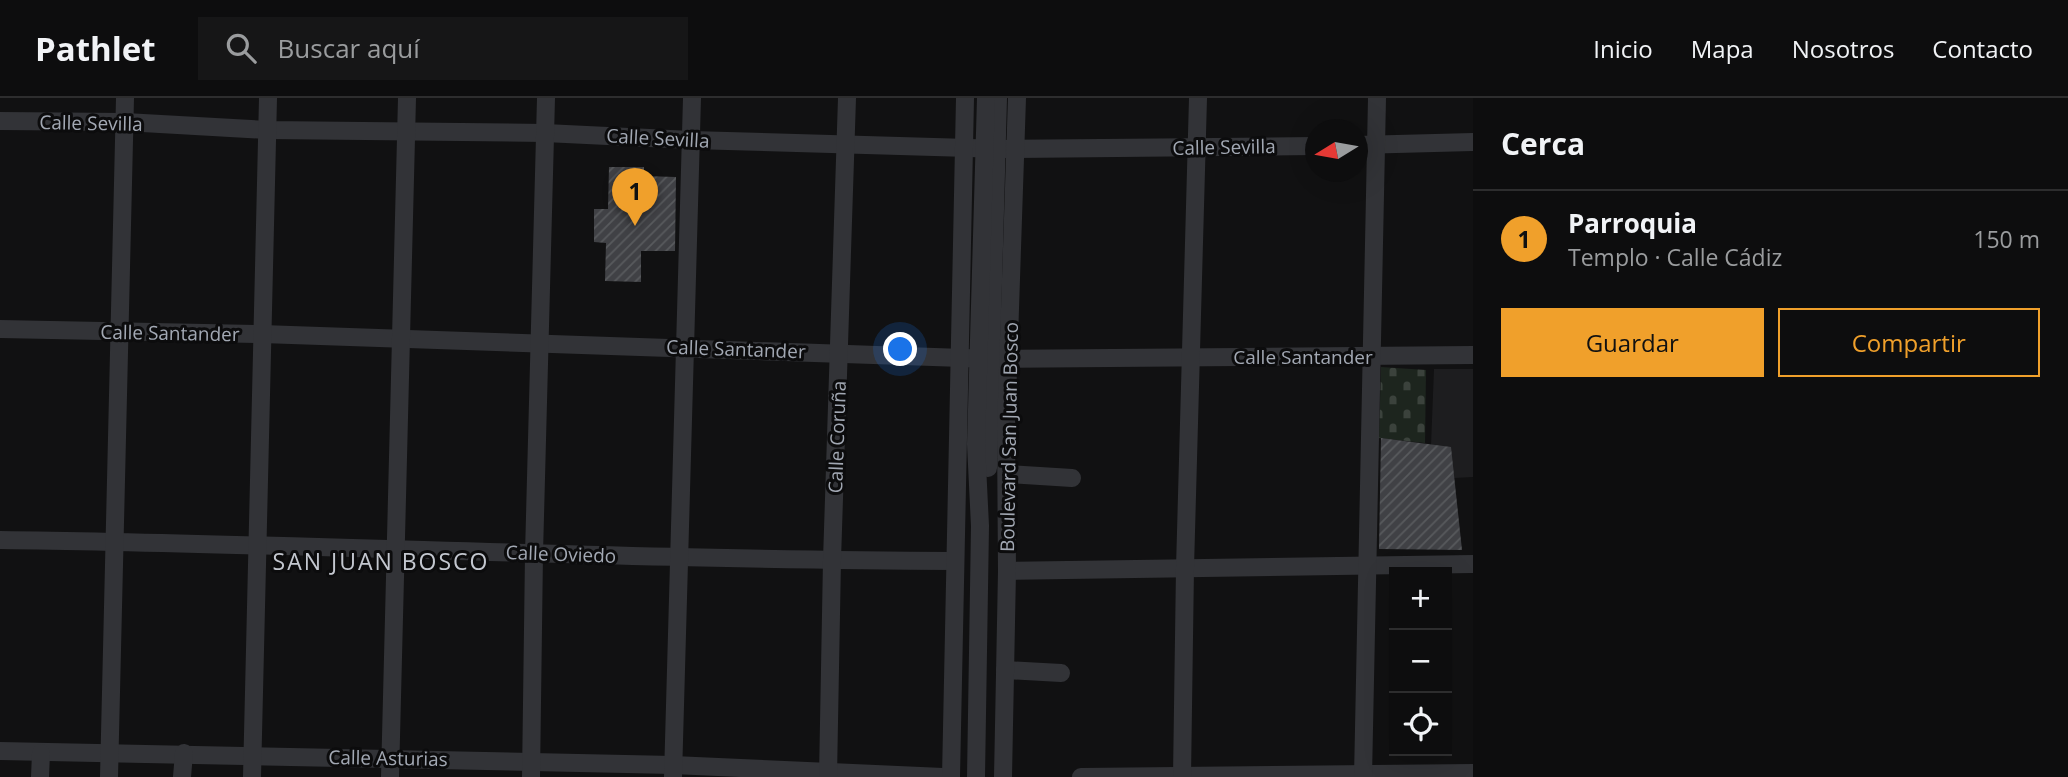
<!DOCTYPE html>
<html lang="es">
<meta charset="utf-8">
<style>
:root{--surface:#0d0d0e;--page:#161617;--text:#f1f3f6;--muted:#9a9c9e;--line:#2d2d2e;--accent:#f0a02b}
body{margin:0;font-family:"Open Sans",sans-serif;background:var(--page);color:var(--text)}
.controls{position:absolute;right:21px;bottom:21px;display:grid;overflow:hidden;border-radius:0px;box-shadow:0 7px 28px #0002}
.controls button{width:63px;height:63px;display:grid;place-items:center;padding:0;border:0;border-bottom:2px solid var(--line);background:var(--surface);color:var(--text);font:35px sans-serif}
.compass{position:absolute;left:1305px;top:21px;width:63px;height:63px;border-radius:50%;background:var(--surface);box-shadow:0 7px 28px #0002;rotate:259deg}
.you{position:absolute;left:901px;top:252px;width:24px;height:24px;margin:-18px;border:5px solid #fff;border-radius:50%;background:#1a73e8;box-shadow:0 0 0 10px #1a73e833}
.badge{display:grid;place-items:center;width:46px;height:46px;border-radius:50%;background:var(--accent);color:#111;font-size:23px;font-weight:700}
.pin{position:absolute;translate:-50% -58px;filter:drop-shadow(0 2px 4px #0008)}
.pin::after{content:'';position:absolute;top:37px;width:24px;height:21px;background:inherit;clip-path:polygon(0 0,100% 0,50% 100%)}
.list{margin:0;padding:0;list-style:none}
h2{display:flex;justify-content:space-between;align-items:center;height:91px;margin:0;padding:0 28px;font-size:30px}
h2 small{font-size:23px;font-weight:400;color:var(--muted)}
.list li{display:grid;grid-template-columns:46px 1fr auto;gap:21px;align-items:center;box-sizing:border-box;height:98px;padding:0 28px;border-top:2px solid var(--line)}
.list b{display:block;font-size:26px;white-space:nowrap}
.list p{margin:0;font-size:23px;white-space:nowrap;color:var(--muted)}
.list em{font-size:23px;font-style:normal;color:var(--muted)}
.actions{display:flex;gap:14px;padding:21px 28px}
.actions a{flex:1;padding:16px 0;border:2px solid var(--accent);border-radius:0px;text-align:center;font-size:24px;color:var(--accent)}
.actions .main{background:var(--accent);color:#111}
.icon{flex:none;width:38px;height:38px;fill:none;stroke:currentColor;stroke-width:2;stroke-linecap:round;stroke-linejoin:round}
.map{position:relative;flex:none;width:1473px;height:679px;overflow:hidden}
header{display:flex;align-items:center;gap:42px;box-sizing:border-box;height:98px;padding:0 35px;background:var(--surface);border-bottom:2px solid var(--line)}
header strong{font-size:33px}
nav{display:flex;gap:38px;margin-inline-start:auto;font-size:24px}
.search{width:490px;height:63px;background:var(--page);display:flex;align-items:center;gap:18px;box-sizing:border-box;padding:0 24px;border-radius:0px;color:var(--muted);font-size:26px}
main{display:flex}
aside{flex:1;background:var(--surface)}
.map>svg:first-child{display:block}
.built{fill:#1d1d1f}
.cemetery{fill:url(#cemetery-stones)}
.building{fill:url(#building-hatch)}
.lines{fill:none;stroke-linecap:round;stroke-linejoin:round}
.minor{stroke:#323337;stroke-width:18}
.labels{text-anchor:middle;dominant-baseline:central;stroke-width:6;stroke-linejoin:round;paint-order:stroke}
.street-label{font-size:19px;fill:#a2a8b3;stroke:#0c0c0d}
.quarter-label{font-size:23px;letter-spacing:2px;fill:#c3c7cf;stroke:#0c0c0d}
</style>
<header>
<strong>Pathlet</strong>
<div class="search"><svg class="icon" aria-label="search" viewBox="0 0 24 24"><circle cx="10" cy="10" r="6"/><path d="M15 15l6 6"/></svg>Buscar aquí</div>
<nav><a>Inicio</a><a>Mapa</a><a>Nosotros</a><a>Contacto</a></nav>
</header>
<main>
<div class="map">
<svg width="1473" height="679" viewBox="0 0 1473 679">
<defs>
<pattern id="cemetery-stones" width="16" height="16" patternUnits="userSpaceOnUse" patternTransform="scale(1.75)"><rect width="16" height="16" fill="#1d251e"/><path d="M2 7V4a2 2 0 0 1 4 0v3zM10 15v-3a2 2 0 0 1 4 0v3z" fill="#3b423c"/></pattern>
<pattern id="building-hatch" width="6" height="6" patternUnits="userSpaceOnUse" patternTransform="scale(1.75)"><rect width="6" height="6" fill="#404145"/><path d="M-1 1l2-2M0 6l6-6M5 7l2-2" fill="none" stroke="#585a5d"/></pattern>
</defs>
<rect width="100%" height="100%" fill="#111112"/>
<path class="built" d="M1434,271H1473V379L1454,380L1431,347Z"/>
<path class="cemetery" d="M1381,269L1426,272L1425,345L1379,340Z"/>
<g class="building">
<path d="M609,69H644V78L676,79L675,153H641V184L605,183L606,145L594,144V111H608Z"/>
<path d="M1381,340L1451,349L1462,452L1379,451Z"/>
</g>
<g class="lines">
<g class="minor">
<path d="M0,23L125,24L267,32L545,35L691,42L1003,51L1316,48"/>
<path d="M1358,47L1473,44"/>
<path d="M0,231L262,236L992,261L1473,257"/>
<path d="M988,370L998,0"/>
<path d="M1007,376L1072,380"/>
<path d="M0,442C318,446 636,462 954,463"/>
<path d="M1007,473L1473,466"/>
<path d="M1005,572L1061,575"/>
<path d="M0,653L673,667L943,679"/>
<path d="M40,679L41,655"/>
<path d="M109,679L125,0"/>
<path d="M182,679L184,655"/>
<path d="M252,679L268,0"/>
<path d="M390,679L407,0"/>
<path d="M531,679L534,456L546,0"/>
<path d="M673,679L692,0"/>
<path d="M828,679L832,462L847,0"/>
<path d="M951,679L965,0"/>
<path d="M976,679L980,428L976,346L986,0"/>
<path d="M1003,679L1007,473L1006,331L1017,0"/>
<path d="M1081,679L1473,675"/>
<path d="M1182,679L1185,470L1198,0"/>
<path d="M1363,679L1377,0"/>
</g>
</g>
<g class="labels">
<g class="street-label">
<text transform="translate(91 25) rotate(1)">Calle Sevilla</text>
<text transform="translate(658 40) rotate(3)">Calle Sevilla</text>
<text transform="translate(1224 49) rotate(-1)">Calle Sevilla</text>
<text transform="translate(170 235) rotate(1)">Calle Santander</text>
<text transform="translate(736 251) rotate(2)">Calle Santander</text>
<text x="1303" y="259">Calle Santander</text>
<text transform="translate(837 339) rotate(-88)">Calle Coruña</text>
<text transform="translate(1009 339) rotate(-89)">Boulevard San Juan Bosco</text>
<text transform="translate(561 456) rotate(2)">Calle Oviedo</text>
<text transform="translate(388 660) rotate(1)">Calle Asturias</text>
</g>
<g class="quarter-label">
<text x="381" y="463">SAN JUAN BOSCO</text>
</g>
</g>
</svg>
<div class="controls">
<button>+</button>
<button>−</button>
<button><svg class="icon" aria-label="locate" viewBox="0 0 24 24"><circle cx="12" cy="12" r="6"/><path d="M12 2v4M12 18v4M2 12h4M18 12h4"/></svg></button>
</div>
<svg class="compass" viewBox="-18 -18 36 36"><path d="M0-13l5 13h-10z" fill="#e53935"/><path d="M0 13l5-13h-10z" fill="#9a9c9e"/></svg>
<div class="you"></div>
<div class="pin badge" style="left:635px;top:128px">1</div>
</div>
<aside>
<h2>Cerca<small></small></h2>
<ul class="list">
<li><span class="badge">1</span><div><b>Parroquia</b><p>Templo · Calle Cádiz</p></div><em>150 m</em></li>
</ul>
<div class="actions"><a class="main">Guardar</a><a>Compartir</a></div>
</aside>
</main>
